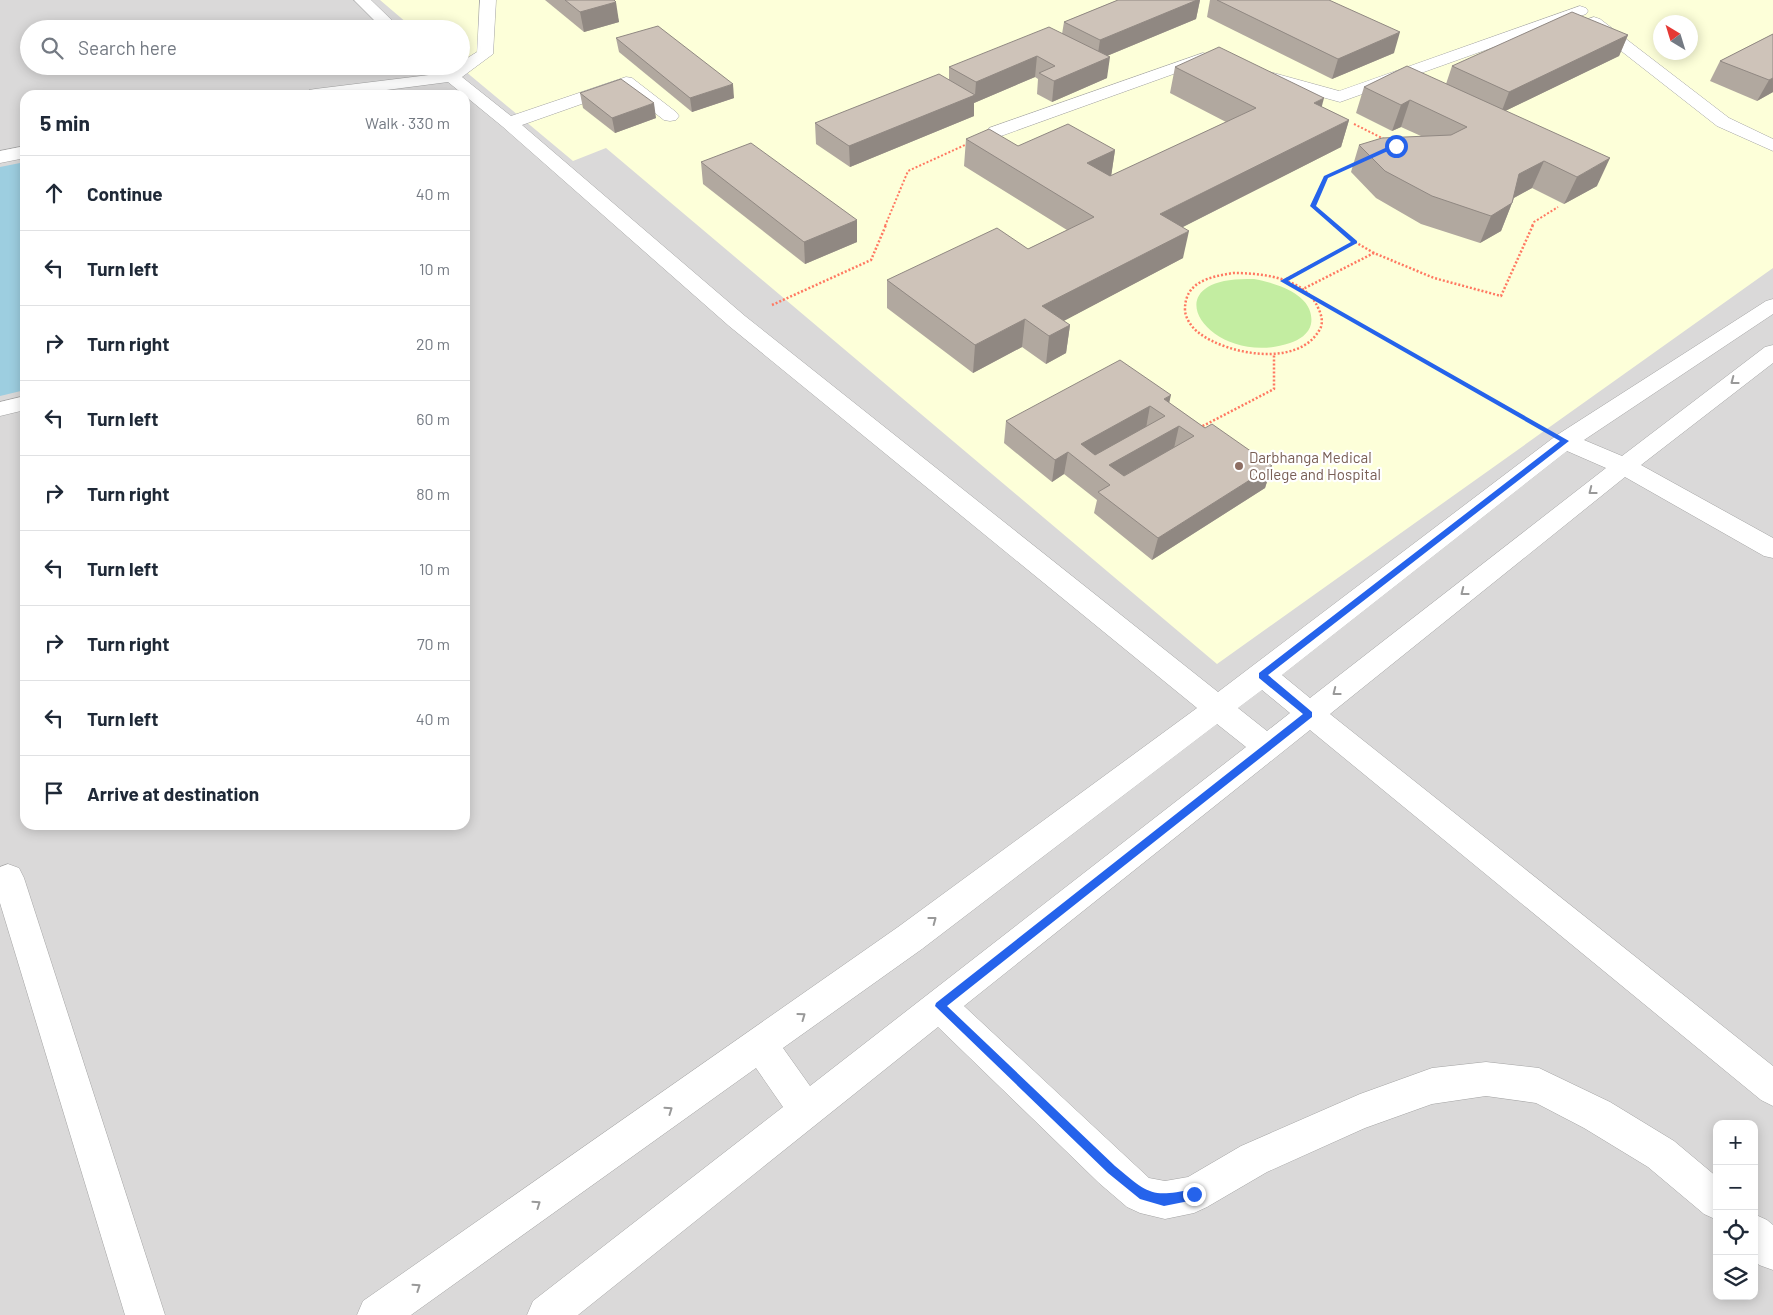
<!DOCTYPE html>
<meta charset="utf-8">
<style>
:root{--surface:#fff;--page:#f2f2f3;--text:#1f2937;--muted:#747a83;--line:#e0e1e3}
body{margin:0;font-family:Barlow,sans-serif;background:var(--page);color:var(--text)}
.controls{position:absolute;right:15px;bottom:15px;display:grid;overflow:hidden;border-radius:10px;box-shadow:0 2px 12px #0003}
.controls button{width:45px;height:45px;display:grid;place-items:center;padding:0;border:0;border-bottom:1px solid var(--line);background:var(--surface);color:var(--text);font:25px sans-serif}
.compass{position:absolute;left:1653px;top:15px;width:45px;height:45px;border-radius:50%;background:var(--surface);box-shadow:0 2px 12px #0003;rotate:322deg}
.stop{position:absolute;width:15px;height:15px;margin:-11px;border:4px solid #2563eb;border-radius:50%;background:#fff}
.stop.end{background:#2563eb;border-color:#fff;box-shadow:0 1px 5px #0008}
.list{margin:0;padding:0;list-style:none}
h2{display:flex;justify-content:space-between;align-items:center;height:65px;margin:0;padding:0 20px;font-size:21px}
h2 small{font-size:16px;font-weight:400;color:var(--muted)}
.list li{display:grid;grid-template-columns:32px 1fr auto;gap:15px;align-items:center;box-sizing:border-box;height:75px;padding:0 20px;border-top:1px solid var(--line)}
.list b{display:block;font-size:19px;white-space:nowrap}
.list em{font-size:16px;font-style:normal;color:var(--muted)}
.icon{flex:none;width:28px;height:28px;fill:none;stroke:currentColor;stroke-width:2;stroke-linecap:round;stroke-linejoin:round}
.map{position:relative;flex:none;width:1773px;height:1315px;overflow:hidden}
.search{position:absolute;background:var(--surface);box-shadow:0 2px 12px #0003;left:20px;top:20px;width:450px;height:55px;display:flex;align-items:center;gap:12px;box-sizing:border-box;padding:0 18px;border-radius:28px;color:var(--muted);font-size:19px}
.panel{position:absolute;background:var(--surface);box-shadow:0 2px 12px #0003;left:20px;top:90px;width:450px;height:740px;border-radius:15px}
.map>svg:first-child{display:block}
.residential{fill:#dad9d9;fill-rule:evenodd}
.education{fill:#fdffd9;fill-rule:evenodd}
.grass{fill:#c3eda1}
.water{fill:#9dcee0}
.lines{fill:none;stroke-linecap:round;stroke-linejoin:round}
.minor-casing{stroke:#a3a3a3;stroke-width:1}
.path-far1{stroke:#ff7861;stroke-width:2;stroke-dasharray:2 2;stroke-linecap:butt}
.path{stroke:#ff7861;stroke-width:2.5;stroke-dasharray:2 2;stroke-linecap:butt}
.minor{fill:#fff;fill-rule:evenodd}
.wall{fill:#b1a89f}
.shaded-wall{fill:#908882}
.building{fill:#cec3b9;stroke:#908882;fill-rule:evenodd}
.oneway{stroke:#999}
.route{fill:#2563eb}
.education-dot{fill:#8d6e63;stroke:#fff;stroke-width:2}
.labels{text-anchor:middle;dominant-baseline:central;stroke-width:4.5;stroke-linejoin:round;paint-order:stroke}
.education-label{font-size:15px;fill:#785e54;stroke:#fff;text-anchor:start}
</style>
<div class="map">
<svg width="1773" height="1315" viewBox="0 0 1773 1315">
<rect width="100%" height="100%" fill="#eeeae0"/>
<path class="residential" d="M0,0H1773V1315H0ZM1660,22H1690V52H1660ZM29,29H461V66H29ZM25,95H465V825H25ZM1717,1124H1754V1296H1717Z"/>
<path class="education" d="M380,0H1773V268L1217,664L606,148L573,161L459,66H461V29H414ZM1660,22H1690V52H1660Z"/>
<path class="grass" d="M1254,279C1276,283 1316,295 1311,324C1309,334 1299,340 1290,343C1210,370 1145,275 1254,279Z"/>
<path class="water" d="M25,162V390L0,396V167Z"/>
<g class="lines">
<g class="minor-casing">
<g id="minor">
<path d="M354,0H371L401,29H383Z"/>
<path d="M480,0H496L493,54L462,77L511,116L626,77L632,78L676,112L679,116L676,120L670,121L664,120L624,89L522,125L745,316L1218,692L1557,435L1766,301L1773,299V314L1584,440L1622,456L1765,347L1773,345V363L1641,465L1773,538V558L1764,556L1625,477L1330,714L1773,1066V1106L1761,1100L1310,730L964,1006L1149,1178L1165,1181L1188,1177L1241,1146L1360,1094L1432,1068L1486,1062L1539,1068L1610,1102L1674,1141L1717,1177V1220L1704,1214L1648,1167L1584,1128L1536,1103L1486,1096L1432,1104L1365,1128L1267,1172L1207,1207L1194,1213L1165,1219L1140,1213L1127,1207L1099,1183L938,1027L578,1315H527L533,1301L783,1107L756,1068L411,1315H357L363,1301L898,927L1197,708L729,326L503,127L448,82L348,95L306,94L309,90L315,89L437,74L430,66H449L452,69L461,66V62L477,52ZM1567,451L1606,468L1310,698L1282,675ZM1262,690L1290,713L1267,731L1238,708ZM1217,724L1246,747L810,1086L783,1048L922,949Z"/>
<path d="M1580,6L1586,8L1588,11L1586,14L1340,102L1253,78L1251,74L1253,70L1259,69L1339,91Z"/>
<path d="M1594,17L1600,19L1729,118L1773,139V151L1717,126L1588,25L1586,22L1588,19Z"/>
<path d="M1203,53L1216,56L1218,60L1216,64L1210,65L1204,63L1001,136L995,137L989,136L986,132L989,128Z"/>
<path d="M25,146V158L0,163V151Z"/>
<path d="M25,396V410L0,416V402Z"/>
<path d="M8,864L19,868L24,878L165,1315H125L0,903V867Z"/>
<path d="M1754,1214L1767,1220L1773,1225V1270L1759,1265L1754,1259Z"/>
</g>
</g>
<g class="path-far1">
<path d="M1354,124L1384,139"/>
<path d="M885,226L908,171L965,145"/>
<path d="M1336,226L1312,206L1326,177L1355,164"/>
<path d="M1532,226L1534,222L1558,207"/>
</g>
<g class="path">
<path d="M1355,242L1374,253"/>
<path d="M1233,273C1263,273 1307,278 1319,310C1322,316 1323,324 1320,329C1299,368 1228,355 1199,333C1192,328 1186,319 1185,311C1184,282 1209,277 1233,273Z"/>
<path d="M1283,281L1355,242L1334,225"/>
<path d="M1301,290L1374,253L1434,278L1501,296L1533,225"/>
<path d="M1312,297L1532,422"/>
<path d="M772,305L871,260L886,225"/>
<path d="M1199,428L1274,389V354"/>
</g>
<use href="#minor" class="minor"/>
</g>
<g class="wall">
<path d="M545,0H614L619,22L584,32Z"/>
<path d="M1118,0H1200L1196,19L1107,56V78L1052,102L1037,94L1038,79L1035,77L974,103V116L850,167L816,144L815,123L949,80V67L1062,34L1064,22Z"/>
<path d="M1210,0H1329L1394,53L1332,79L1207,17Z"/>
<path d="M1773,34V92L1757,101L1710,81L1720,61Z"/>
<path d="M1628,35L1619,56L1505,111L1597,186L1564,204L1532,188L1514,198L1501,231L1480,243L1421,224L1376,198L1351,172L1359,145L1421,136L1401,127L1392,131L1356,113L1364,87L1446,84L1452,66Z"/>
<path d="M616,38L734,98L692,112L619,52Z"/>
<path d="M1175,67L1322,107L1349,120L1341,147L1183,227V258L1063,321L1070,325L1066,353L1046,364L1022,347L973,373L887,308V280L1028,249L1067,230L964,166L966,139L1018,146L1115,150L1111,176L1226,122L1170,93Z"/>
<path d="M580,93L656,118L615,133L583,108Z"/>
<path d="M701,162L857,220V242L805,264L703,184Z"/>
<path d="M1169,403L1205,428L1272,466L1265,488L1152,560L1094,513L1097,500L1064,474L1052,482L1004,443L1006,421Z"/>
</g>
<g class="shaded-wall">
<path d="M1197,0H1200L1196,19L1097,60L1100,40Z"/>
<path d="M616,2L619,22L584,32L580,12Z"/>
<path d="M1400,32L1394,53L1332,79L1338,59Z"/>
<path d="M1628,35L1619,56L1501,113L1509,92Z"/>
<path d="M1037,56L1035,77L974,103V116L850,167L849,146L975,95L976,82Z"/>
<path d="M1110,57L1107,78L1052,102L1054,81Z"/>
<path d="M1773,78V92L1757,101L1769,80Z"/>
<path d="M733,84L734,98L692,112L690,98Z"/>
<path d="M1324,98L1317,125L1314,103Z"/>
<path d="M1410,100L1401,127L1392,131L1401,105Z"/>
<path d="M654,103L656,118L615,133L612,118Z"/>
<path d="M1349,120L1341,147L1155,241L1160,214Z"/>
<path d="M1115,150L1111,177L1087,163Z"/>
<path d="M1610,158L1597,186L1564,204L1577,177Z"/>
<path d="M1544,161L1532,188L1508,201L1519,174Z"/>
<path d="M1512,203L1501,231L1480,243L1491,216Z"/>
<path d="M857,220V242L805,264L804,242Z"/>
<path d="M1189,231L1183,258L1043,332L1042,306Z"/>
<path d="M1025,319L1022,347L973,373L975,345Z"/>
<path d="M1070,325L1066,353L1046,364L1049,336Z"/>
<path d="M1171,395L1166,417L1164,399Z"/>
<path d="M1150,406L1146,428L1082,464L1081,444Z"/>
<path d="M1179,426L1174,448L1109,484V465Z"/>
<path d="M1068,452L1064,474L1052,482L1055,460Z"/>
<path d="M1272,466L1265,488L1152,560L1158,538Z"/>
</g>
<g class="building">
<path d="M565,0H614L616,2L580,12Z"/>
<path d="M1118,0H1197L1100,40L1064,22Z"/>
<path d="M1217,0H1329L1400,32L1338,59Z"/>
<path d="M1572,12L1628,35L1509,92L1452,66Z"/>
<path d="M658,26L733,84L690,98L616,38Z"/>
<path d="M1049,27L1110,57L1054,81L1039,73L1055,66L1037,56L976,82L949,67Z"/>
<path d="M1773,34V78L1769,80L1720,61Z"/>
<path d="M1219,47L1324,98L1314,103L1349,120L1160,214L1189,231L1042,306L1070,325L1049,336L1025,319L975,345L887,280L997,228L1028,249L1094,217L966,139L989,129L1018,146L1068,124L1115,150L1087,163L1110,176L1256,108L1175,67Z"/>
<path d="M1407,66L1610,158L1577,177L1544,161L1519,174L1512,203L1491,216L1432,196L1385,171L1359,145L1382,138L1451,135L1467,127L1410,100L1401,105L1364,87Z"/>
<path d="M939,74L975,95L849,146L815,123Z"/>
<path d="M621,79L654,103L612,118L580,93Z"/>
<path d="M751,143L857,220L804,242L701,162Z"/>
<path d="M1120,360L1171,395L1164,399L1205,428L1212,424L1272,466L1158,538L1098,492L1110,485L1068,452L1055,460L1006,421ZM1150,406L1165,416L1095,455L1081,444ZM1179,426L1194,436L1124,476L1109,465Z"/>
</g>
<defs><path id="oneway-chevron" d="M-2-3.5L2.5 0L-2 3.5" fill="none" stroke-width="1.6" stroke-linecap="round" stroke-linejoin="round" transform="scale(1.25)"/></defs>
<g class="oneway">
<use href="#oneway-chevron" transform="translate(1734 381) rotate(143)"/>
<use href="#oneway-chevron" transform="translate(1592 491) rotate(142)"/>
<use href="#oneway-chevron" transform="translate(1464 592) rotate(142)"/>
<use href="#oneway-chevron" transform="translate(1336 692) rotate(142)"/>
<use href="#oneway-chevron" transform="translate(933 920) rotate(-37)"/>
<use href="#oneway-chevron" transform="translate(802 1016) rotate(-36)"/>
<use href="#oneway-chevron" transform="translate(669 1110) rotate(-35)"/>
<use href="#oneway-chevron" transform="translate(537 1204) rotate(-35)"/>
<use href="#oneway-chevron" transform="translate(417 1287) rotate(-34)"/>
</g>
<path class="route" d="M1394,144L1399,146L1328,178L1316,206L1357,241V243L1288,281L1569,441L1268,675L1312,712V717L947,1006L1115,1166C1149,1194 1150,1198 1194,1189L1198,1190L1199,1194L1198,1198L1194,1200L1164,1206L1140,1199L1108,1173L935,1006L936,1003L1303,714L1259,678V673L1560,441L1280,281L1351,242L1310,206L1324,176Z"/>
<circle class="education-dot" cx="1239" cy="466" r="5"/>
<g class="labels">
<g class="education-label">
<text x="1249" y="457">Darbhanga Medical<tspan x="1249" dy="17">College and Hospital</tspan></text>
</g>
</g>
</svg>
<div class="controls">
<button>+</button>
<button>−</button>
<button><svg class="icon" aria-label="locate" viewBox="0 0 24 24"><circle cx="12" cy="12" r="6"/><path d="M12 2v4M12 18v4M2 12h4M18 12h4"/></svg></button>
<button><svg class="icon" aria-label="layers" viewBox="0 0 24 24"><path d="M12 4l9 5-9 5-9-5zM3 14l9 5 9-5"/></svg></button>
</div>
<svg class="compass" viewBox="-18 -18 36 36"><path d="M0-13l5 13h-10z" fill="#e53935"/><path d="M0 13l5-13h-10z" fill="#747a83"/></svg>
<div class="stop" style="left:1396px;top:146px"></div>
<div class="stop end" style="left:1194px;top:1194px"></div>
<div class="search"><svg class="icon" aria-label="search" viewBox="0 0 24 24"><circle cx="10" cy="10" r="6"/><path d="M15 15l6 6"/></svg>Search here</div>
<section class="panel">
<h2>5 min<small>Walk · 330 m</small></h2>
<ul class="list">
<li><svg class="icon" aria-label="ahead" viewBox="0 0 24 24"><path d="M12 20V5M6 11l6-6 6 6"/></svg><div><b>Continue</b></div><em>40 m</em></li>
<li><svg class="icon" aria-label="left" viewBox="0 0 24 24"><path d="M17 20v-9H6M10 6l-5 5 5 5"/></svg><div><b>Turn left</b></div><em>10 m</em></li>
<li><svg class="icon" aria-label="right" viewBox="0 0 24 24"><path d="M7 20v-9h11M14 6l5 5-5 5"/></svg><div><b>Turn right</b></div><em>20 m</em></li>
<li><svg class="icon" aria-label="left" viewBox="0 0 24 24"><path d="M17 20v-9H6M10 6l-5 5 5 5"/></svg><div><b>Turn left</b></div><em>60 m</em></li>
<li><svg class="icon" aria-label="right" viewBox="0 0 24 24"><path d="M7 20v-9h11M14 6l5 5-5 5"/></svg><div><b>Turn right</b></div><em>80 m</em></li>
<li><svg class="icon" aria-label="left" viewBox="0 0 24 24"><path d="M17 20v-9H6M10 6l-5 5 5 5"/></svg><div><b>Turn left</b></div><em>10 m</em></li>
<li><svg class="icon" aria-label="right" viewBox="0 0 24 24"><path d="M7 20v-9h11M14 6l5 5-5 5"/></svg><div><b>Turn right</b></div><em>70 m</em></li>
<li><svg class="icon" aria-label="left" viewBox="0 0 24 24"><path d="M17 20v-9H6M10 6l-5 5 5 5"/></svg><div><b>Turn left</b></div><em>40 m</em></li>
<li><svg class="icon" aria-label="arrive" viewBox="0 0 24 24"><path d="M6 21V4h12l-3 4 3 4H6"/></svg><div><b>Arrive at destination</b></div></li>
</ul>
</section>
</div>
